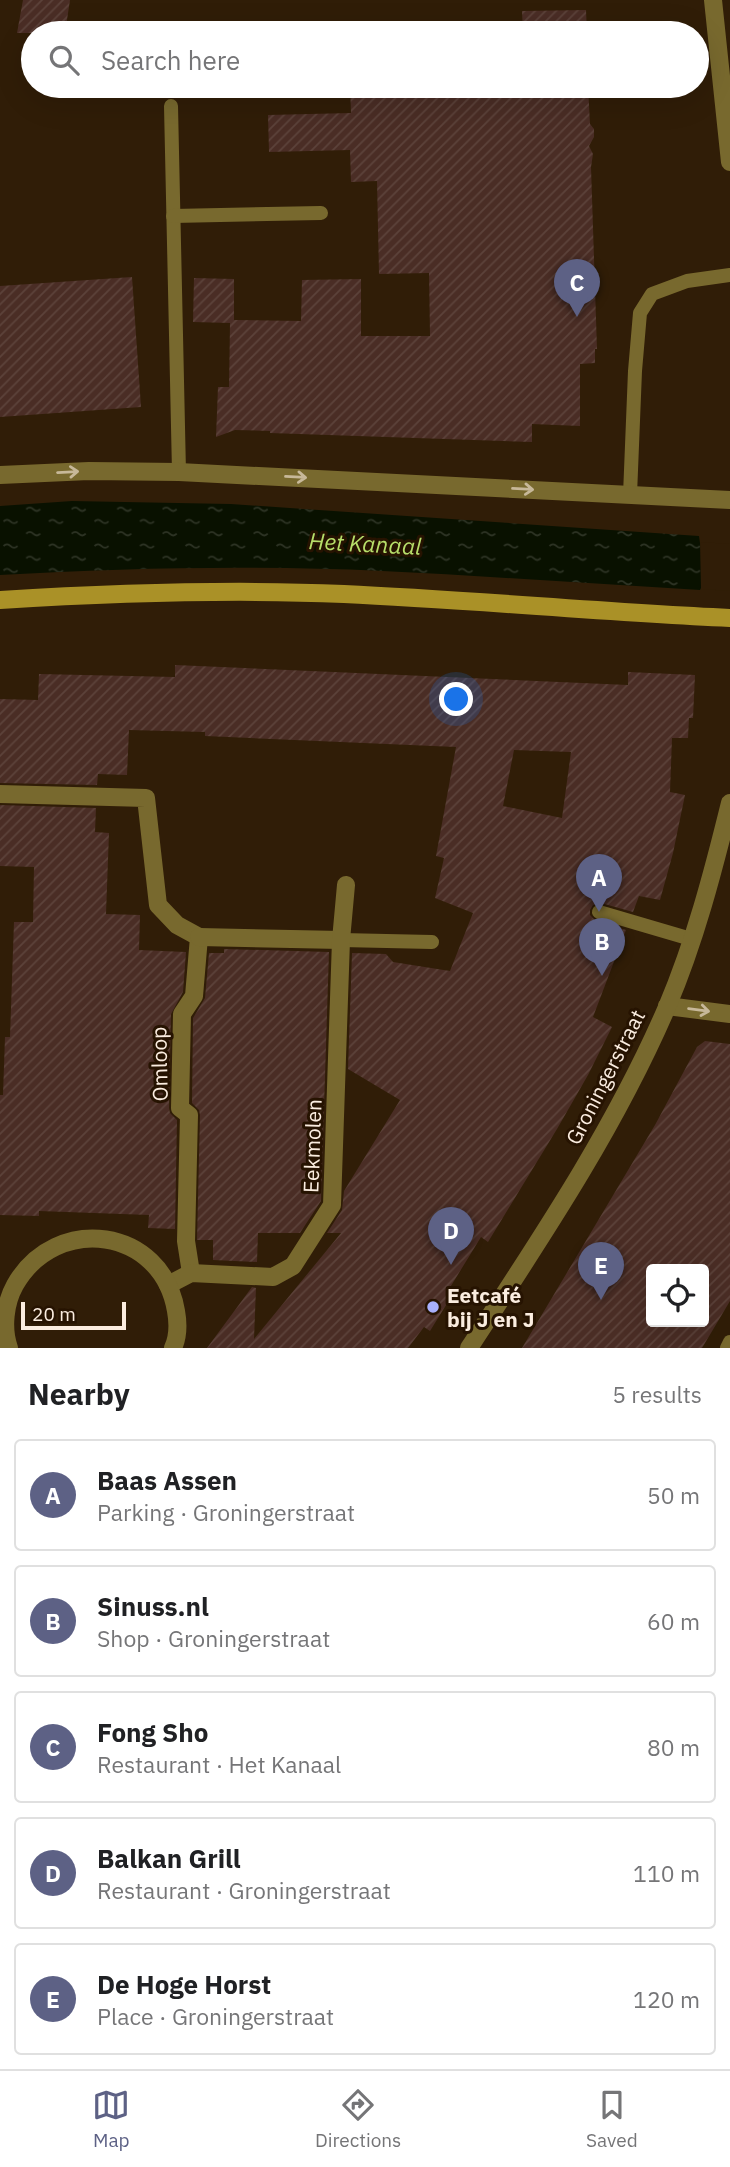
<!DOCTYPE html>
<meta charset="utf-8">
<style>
:root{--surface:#fff;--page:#f6f6f6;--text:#202124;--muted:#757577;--line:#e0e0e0;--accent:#5d6185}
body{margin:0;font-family:"IBM Plex Sans",sans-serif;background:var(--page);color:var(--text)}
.controls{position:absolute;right:21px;bottom:21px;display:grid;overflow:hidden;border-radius:7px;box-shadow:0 7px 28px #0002}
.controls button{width:63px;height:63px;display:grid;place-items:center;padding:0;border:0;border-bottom:2px solid var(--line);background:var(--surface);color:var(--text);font:35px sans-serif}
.scale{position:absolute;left:21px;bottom:18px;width:105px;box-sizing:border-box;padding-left:7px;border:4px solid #fbede0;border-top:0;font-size:19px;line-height:24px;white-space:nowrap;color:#fbede0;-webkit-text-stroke:5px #261301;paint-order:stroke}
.you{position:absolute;left:457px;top:700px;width:24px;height:24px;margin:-18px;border:5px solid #fff;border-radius:50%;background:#1a73e8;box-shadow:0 0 0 10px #1a73e833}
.badge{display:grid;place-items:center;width:46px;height:46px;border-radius:50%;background:var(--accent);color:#fff;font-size:23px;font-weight:700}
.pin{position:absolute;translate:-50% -58px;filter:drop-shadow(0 2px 4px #0008)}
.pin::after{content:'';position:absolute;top:37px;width:24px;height:21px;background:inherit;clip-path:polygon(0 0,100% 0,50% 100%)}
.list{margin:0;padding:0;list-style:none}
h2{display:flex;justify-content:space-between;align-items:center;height:91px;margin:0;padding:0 28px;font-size:30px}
h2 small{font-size:23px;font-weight:400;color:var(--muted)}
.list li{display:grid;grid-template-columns:46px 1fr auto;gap:21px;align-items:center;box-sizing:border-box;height:112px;margin:0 14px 14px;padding:0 14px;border:2px solid var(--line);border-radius:7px}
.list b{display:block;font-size:26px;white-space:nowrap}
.list p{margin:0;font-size:23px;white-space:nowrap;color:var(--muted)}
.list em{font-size:23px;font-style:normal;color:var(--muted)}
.icon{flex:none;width:38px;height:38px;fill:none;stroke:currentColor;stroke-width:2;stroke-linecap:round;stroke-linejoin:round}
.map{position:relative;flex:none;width:730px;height:1348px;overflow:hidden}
.search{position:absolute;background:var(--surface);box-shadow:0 7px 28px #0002;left:21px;right:21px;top:21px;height:77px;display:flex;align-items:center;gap:18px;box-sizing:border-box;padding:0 24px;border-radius:38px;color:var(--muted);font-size:26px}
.sheet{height:721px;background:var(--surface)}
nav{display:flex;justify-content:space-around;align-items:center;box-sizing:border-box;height:98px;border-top:2px solid var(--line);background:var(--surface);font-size:19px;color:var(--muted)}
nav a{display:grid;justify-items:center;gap:4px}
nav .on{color:var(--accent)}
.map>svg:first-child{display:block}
.water{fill:url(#water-ripples)}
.pier{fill:#301d07}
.building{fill:url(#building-hatch);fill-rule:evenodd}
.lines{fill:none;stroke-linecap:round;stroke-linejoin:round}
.service{stroke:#78692e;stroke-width:14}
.pedestrian{stroke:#78692e;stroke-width:18}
.minor{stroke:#78692e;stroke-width:18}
.tertiary{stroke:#78692e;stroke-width:18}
.secondary{stroke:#aa9127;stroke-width:18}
.oneway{stroke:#c7b899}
.poi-dot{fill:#a8b0fc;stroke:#261301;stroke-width:2.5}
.labels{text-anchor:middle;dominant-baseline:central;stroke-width:6;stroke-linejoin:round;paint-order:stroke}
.street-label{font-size:21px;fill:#fbede0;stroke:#261301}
.poi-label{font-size:21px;font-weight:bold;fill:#fbede0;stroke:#261301;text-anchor:start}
.water-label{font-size:23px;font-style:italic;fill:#b7de6a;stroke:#261301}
</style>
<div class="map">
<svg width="730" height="1348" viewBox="0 0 730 1348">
<defs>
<pattern id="water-ripples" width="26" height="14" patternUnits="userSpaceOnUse" patternTransform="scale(1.75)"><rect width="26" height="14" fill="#091100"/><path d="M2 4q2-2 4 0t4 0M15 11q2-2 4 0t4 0" fill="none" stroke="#2e3425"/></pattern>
<pattern id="building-hatch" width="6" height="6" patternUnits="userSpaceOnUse" patternTransform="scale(1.75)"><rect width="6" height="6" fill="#4a2d25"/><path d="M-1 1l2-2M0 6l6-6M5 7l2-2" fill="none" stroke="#5c423a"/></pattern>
</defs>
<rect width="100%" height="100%" fill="#301d07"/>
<path class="water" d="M72,501L231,504L699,536L700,543L730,545V590L701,588L700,590C594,584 488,576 382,571C255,565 127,568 0,575V506Z"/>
<path class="pier" d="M700,542L730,544V591L701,589Z"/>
<g class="building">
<path d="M23,0H70L65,33H17Z"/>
<path d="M586,10L587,33H523L522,11Z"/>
<path d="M350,86H588L590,124L594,129V137L589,146L593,154L591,167L597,349H595V363L580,364V426L532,424V442L270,433V431L235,430L216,437L218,387H229L230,323L193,322L194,278L234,279V320L301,321L302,280L361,279V336H430L429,273L379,274L377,181L351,182L350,150L269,152L268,115L351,113Z"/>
<path d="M132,277L141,407L0,417V286Z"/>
<path d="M175,665L628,685V672L695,675L693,718H689L688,738H672L670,792L685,795L673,853L660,900L639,896L633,912L601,903L593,905L590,910V915L596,921L626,930L593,1017L612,1027L588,1075L557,1129L488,1242L481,1237L446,1294L451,1297L430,1331L424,1327L408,1348H207L252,1287L256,1288L254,1339L341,1233H327L342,1210L344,1191L400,1100L348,1069L352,953L386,954L393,962L450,971L473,913L435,898L444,858L436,856L456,747L205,736V732L129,730L127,775L98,774L97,785L0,783V699L38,700L39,674L175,677ZM514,750L571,752L562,818L503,806Z"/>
<path d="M0,805L96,808L95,832L109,833L106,914L140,915L139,950L186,952L183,992L171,1014L169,1108L170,1113L177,1120L175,1229L148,1228L149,1215L39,1211V1216L0,1215V1095H3L5,1037H10L14,922H33L34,867L0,866Z"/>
<path d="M224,949L329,952L321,1201L300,1233H258L257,1262L213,1260V1240H197L200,1115L199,1110L192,1103L193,1018L205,998L209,953H224Z"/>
<path d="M705,1041L730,1044V1301L702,1348H522L655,1125L697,1047ZM651,1269H704V1322H651Z"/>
</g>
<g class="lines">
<g class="service">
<path d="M171,106L179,472"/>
<path d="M173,216L321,213"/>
<path d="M630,495L635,371L640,313L652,294L687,281L730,275"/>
<path d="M599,912L691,939"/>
<path d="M341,940L432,942"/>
<path d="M727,1348L730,1342"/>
</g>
<g class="pedestrian">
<path d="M0,794L146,798L158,905L177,925L199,937L194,996L182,1014L180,1108L189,1115L186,1241L191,1273"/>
<path d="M199,937L341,940"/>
</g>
<g class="minor">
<path d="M0,475L89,471L179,472L730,500"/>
<path d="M667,1006L730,1014"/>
<path d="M168,1285L191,1273L273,1277L293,1266L332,1205L341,940L346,885"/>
<path d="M9,1348C2,1328 5,1303 15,1285C56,1213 162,1227 176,1311C178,1322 178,1337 173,1348"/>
<path d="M469,1348C541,1238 615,1128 667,1007C695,941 713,872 730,803"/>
</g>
<path class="tertiary" d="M713,0L730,162"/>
<path class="secondary" d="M0,600C114,593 230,589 344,594C473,600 601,612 730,618"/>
</g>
<defs><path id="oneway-shaft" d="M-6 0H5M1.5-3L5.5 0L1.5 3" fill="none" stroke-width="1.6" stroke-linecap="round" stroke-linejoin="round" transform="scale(1.75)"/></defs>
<g class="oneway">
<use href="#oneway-shaft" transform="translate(68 472) rotate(-3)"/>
<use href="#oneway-shaft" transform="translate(296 477) rotate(3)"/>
<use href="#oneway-shaft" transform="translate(523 489) rotate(3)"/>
<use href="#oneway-shaft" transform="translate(699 1010) rotate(7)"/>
</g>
<circle class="poi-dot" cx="433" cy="1307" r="7"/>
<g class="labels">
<g class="street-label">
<text transform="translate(159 1064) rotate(-91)">Omloop</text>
<text transform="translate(605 1077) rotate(-63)">Groningerstraat</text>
<text transform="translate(312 1146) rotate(-88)">Eekmolen</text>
</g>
<g class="poi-label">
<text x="447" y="1295">Eetcafé<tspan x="447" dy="24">bij J en J</tspan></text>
</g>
<g class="water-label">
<text transform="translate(365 543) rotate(3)">Het Kanaal</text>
</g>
</g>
</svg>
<div class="controls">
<button><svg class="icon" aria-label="locate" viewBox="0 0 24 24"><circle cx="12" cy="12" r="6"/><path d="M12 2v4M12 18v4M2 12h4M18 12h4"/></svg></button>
</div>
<div class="scale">20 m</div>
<div class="you"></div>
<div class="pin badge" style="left:599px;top:912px">A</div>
<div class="pin badge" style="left:602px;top:976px">B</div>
<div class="pin badge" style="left:577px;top:317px">C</div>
<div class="pin badge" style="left:451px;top:1265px">D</div>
<div class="pin badge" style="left:601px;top:1300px">E</div>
<div class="search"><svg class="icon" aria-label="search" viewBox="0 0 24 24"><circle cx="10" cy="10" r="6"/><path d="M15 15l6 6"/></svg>Search here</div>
</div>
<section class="sheet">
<h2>Nearby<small>5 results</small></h2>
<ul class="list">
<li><span class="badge">A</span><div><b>Baas Assen</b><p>Parking · Groningerstraat</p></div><em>50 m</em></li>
<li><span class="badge">B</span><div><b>Sinuss.nl</b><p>Shop · Groningerstraat</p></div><em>60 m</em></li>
<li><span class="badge">C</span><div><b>Fong Sho</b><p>Restaurant · Het Kanaal</p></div><em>80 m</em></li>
<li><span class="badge">D</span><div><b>Balkan Grill</b><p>Restaurant · Groningerstraat</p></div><em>110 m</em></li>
<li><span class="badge">E</span><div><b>De Hoge Horst</b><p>Place · Groningerstraat</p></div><em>120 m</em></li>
</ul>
</section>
<nav>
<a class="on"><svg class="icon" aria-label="map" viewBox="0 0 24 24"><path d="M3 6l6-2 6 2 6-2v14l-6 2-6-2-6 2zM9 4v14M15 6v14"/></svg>Map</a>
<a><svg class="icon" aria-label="directions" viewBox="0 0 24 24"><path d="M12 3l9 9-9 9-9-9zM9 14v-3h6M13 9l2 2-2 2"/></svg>Directions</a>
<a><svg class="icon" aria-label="saved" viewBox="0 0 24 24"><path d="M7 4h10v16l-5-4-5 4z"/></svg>Saved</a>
</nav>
